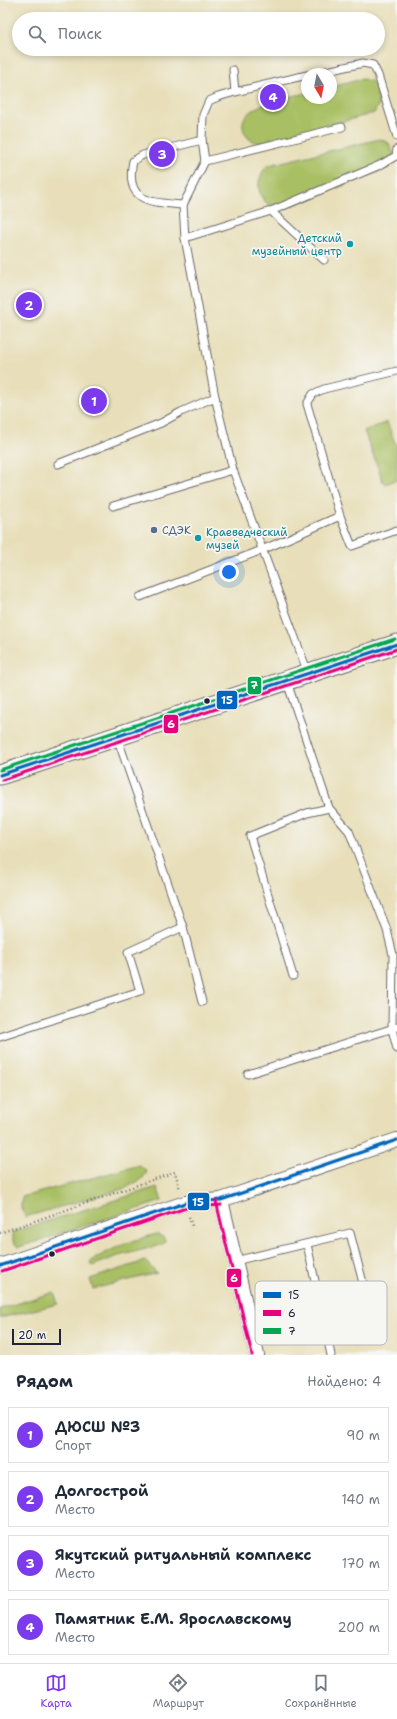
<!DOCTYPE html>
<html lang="ru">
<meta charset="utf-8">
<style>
:root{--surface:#fff;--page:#f2f2f3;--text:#1f2937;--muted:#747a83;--line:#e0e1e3;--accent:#7c3aed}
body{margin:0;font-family:"Shantell Sans",sans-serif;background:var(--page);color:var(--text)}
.compass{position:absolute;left:301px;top:68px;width:36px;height:36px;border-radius:50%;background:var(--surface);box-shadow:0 2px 6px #0003;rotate:170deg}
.scale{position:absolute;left:12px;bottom:10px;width:49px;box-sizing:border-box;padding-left:4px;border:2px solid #22223b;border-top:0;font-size:11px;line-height:14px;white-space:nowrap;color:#22223b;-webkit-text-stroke:3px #f6f6f2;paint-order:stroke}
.you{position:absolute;left:229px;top:572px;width:14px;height:14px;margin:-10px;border:3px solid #fff;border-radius:50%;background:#1a73e8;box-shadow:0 0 0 6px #1a73e833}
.badge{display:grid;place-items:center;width:26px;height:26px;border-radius:50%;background:var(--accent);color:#fff;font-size:13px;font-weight:700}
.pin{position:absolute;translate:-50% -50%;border:2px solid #fff;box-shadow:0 1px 4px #0006}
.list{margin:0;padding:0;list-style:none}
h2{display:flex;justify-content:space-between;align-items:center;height:52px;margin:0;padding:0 16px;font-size:17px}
h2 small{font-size:13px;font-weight:400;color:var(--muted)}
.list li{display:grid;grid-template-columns:26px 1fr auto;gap:12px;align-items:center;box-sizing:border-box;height:56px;margin:0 8px 8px;padding:0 8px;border:1px solid var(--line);border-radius:0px}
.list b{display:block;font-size:15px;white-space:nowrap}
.list p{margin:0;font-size:13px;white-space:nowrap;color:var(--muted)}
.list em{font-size:13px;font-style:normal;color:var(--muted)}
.icon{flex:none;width:22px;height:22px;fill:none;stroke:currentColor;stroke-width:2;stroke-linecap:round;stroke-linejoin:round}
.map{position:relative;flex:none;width:397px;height:1355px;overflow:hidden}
.search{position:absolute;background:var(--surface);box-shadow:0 2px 6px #0003;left:12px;right:12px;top:12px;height:44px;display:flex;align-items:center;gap:10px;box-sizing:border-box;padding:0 14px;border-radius:22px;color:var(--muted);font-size:15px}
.sheet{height:308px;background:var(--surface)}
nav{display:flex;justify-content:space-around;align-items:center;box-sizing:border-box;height:56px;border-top:1px solid var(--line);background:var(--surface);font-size:11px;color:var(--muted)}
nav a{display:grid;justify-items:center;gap:2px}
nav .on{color:var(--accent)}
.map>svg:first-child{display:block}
.green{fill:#a9bf64;stroke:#667050}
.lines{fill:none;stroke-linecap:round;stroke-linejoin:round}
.lane-casing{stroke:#676467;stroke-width:9}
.street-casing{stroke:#676467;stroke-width:16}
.secondary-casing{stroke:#676467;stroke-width:21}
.path{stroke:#676467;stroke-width:2.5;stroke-dasharray:1 3;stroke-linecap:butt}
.lane{stroke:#fff;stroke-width:7}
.street{stroke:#fff;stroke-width:14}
.secondary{stroke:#fff;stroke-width:19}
.bus-1-casing{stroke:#f6f6f2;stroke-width:6}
.bus-2-casing{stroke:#f6f6f2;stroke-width:6}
.bus-3-casing{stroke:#f6f6f2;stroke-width:6}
.bus-1{stroke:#0065bd;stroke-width:3}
.bus-2{stroke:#e5007d;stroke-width:3}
.bus-3{stroke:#00a651;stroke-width:3}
.culture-dot{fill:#0f9aa8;stroke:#f6f6f2;stroke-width:1.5}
.service-dot{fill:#5c6f8a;stroke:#f6f6f2;stroke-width:1.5}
.bus-dot{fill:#22223b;stroke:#f6f6f2;stroke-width:1.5}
.labels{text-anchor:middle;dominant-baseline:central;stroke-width:3.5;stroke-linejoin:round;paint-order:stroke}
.culture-label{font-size:11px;fill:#0d838f;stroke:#f6f6f2;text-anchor:end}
.service-label{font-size:11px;fill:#4e5e75;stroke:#f6f6f2;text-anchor:start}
.key{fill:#f6f6f2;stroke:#b6b6bb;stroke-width:1}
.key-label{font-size:11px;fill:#22223b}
.line-badge{stroke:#f6f6f2;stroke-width:1.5}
.badge-label{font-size:11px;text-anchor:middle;font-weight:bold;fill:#fff}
</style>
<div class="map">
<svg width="397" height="1355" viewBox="0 0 397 1355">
<rect width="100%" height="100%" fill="#f6f6f2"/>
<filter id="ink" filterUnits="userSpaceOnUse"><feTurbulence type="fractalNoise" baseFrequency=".025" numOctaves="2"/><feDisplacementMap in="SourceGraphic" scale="8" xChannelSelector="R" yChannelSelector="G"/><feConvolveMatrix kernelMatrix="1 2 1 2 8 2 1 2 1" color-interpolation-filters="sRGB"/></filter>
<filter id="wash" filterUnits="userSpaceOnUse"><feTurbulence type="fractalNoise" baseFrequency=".012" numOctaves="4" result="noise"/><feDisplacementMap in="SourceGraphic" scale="16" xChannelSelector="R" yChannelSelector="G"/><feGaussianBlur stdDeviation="0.9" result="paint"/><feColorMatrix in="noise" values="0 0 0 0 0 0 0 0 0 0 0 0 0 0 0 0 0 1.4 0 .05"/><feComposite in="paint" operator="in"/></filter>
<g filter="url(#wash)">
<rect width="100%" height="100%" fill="#e8dfba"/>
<g class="green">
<path d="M362,79L371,81L375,87L379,104L374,113L265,143C257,143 250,142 246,135C228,105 290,97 307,93V98H331V87Z"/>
<path d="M380,139L389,143L394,155V161L388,168L288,207C284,207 280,208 276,207C255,203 254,176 269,165Z"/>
<path d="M387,422L397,448V480L384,484L364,431Z"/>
<path d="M140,1165L147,1172L142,1179L126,1188L25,1217L21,1207L22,1197Z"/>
<path d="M157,1187L162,1201L19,1247L13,1242V1232Z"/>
<path d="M157,1234L164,1238L165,1242L162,1245L118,1256L92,1266L90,1262C112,1248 132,1240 157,1234Z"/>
<path d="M145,1261L157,1273L93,1289L90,1279Z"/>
<path d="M54,1292L58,1304L0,1318V1309Z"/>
</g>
</g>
<g filter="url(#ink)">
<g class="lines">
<g class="lane-casing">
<g id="lane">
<path d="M313,74L363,63L373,65L378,75L397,137"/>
<path d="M235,92L307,75"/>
<path d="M205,161L342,127"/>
<path d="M183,205C151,202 124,203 133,161L143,155L202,140"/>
<path d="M271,211L324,260"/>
<path d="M185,238L271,211L380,165L396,156L397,149"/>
<path d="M397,371L324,389L313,394L307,404L340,516L352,546L397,530"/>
<path d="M215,397L185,238L183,205L205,161L202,140L203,115L209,101L218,97L235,92L233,70"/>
<path d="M58,464L161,423L181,412L215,397L233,470L308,673"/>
<path d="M113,506L233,470"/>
<path d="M140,597L262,550L340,516"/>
<path d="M287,682L329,808L349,831L387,930L393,955L392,1029L397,1049"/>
<path d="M117,737L183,927L202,1002"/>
<path d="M293,976L250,836L307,813L329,808"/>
<path d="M0,1037L140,991L128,952L183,927"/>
<path d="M248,1074L397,1027"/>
<path d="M307,1244L331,1355"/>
<path d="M235,1261L350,1233L374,1325"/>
</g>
</g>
<g class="street-casing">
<g id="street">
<path d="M221,1200L257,1355"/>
<path d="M0,1266L185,1203L221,1200L397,1140"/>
</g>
</g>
<g class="secondary-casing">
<path id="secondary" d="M0,775L397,644"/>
</g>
<g class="path">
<path d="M189,1217L192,1226"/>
<path d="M0,1233L175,1172L180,1190"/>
</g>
<use href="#lane" class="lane"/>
<use href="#street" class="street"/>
<use href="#secondary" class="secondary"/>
<g class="bus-1-casing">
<g id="bus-1">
<path d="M0,775L397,644"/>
<path d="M0,1266L185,1203L221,1200L397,1140"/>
</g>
</g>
<g class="bus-2-casing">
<g id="bus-2">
<path d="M2,780L397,649"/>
<path d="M216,1201L252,1355"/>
<path d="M2,1271L186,1208L221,1205"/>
</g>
</g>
<g class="bus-3-casing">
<path id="bus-3" d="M0,770L395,639"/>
</g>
<use href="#bus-1" class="bus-1"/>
<use href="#bus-2" class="bus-2"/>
<use href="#bus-3" class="bus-3"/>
</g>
</g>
<g class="culture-dot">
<circle cx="350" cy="244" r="4"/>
<circle cx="198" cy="538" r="4"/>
</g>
<circle class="service-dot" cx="154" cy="530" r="4"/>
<g class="bus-dot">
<circle cx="207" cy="701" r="3.5"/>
<circle cx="52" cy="1254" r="3.5"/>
</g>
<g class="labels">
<g class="culture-label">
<text x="342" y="238">Детский<tspan x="342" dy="13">музейный центр</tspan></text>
<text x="206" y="532" text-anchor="start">Краеведческий<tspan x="206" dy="13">музей</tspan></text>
</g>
<g class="service-label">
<text x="162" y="530">СДЭК</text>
</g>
</g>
<rect x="255" y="1281" width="132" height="64" rx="6" class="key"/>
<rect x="263" y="1292" width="18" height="6" fill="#0065bd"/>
<rect x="263" y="1310" width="18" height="6" fill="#e5007d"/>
<rect x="263" y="1328" width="18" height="6" fill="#00a651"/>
<g class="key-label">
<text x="288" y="1299">15</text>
<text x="288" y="1317">6</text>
<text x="288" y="1335">7</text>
</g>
<g class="line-badge">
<rect x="247" y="676" width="15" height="19" rx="4" fill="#00a651"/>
<rect x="216" y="690" width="22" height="20" rx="4" fill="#0065bd"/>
<rect x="163" y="714" width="16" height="20" rx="4" fill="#e5007d"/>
<rect x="187" y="1192" width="23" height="19" rx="4" fill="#0065bd"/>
<rect x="226" y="1268" width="16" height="20" rx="4" fill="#e5007d"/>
</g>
<g class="badge-label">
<text x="254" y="689">7</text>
<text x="227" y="704">15</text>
<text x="171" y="728">6</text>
<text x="198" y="1206">15</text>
<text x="234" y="1282">6</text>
</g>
</svg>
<svg class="compass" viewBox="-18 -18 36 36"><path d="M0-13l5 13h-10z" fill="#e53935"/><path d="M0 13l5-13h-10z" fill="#747a83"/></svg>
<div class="scale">20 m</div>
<div class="you"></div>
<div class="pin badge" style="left:94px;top:401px">1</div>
<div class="pin badge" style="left:29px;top:305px">2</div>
<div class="pin badge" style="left:162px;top:154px">3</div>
<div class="pin badge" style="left:273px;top:97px">4</div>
<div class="search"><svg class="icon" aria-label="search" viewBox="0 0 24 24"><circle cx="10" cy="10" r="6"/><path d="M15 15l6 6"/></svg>Поиск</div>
</div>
<section class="sheet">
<h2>Рядом<small>Найдено: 4</small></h2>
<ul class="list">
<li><span class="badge">1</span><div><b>ДЮСШ №3</b><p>Спорт</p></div><em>90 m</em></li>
<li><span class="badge">2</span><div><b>Долгострой</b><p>Место</p></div><em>140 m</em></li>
<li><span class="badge">3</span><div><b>Якутский ритуальный комплекс</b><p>Место</p></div><em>170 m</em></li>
<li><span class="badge">4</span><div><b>Памятник Е.М. Ярославскому</b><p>Место</p></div><em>200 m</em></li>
</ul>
</section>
<nav>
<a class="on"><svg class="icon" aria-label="map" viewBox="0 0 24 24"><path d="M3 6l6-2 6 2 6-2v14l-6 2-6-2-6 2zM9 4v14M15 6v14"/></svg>Карта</a>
<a><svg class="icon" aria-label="directions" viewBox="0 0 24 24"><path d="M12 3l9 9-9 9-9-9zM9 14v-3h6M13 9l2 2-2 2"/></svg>Маршрут</a>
<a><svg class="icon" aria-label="saved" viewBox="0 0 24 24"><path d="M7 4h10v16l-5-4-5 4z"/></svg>Сохранённые</a>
</nav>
